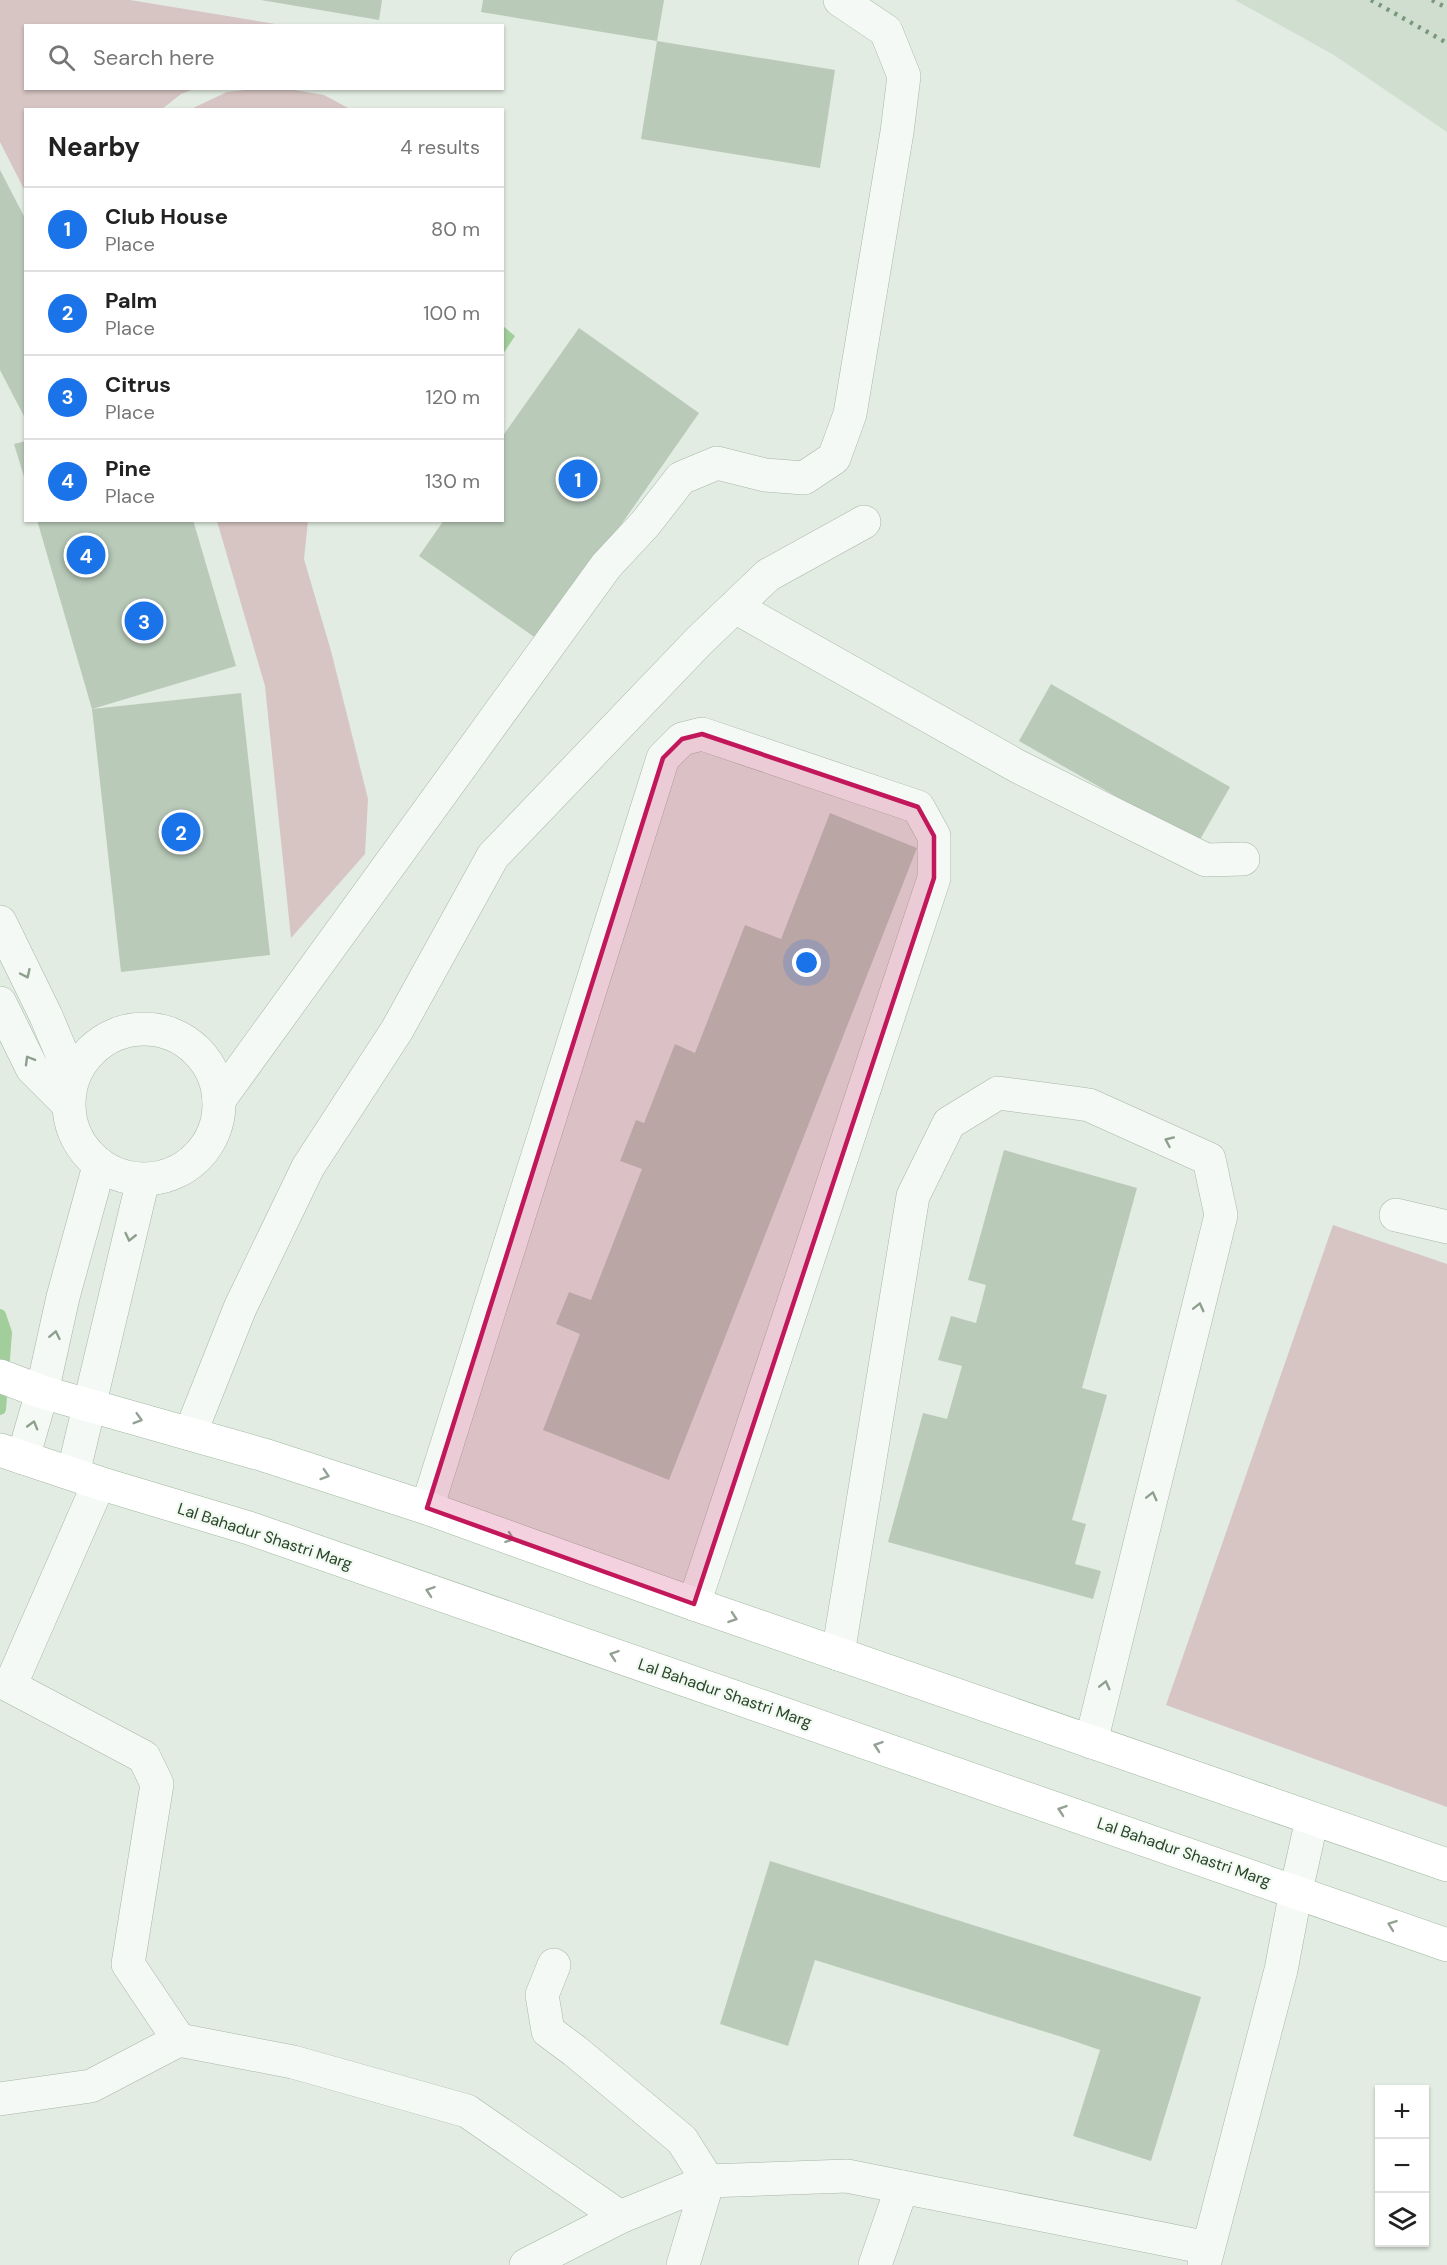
<!DOCTYPE html>
<meta charset="utf-8">
<style>
:root{--surface:#fff;--page:#f2f2f2;--text:#222;--muted:#767676;--line:#e0e0e0;--accent:#1a73e8}
body{margin:0;font-family:"DM Sans",sans-serif;background:var(--page);color:var(--text)}
.controls{position:absolute;right:18px;bottom:18px;display:grid;overflow:hidden;border-radius:0px;box-shadow:0 2px 4px #0004}
.controls button{width:54px;height:54px;display:grid;place-items:center;padding:0;border:0;border-bottom:2px solid var(--line);background:var(--surface);color:var(--text);font:30px sans-serif}
.you{position:absolute;left:807px;top:963px;width:21px;height:21px;margin:-15px;border:4px solid #fff;border-radius:50%;background:#1a73e8;box-shadow:0 0 0 9px #1a73e833}
.badge{display:grid;place-items:center;width:39px;height:39px;border-radius:50%;background:var(--accent);color:#fff;font-size:20px;font-weight:700}
.pin{position:absolute;translate:-50% -50%;border:3px solid #fff;box-shadow:0 2px 6px #0006}
.list{margin:0;padding:0;list-style:none}
h2{display:flex;justify-content:space-between;align-items:center;height:78px;margin:0;padding:0 24px;font-size:26px}
h2 small{font-size:20px;font-weight:400;color:var(--muted)}
.list li{display:grid;grid-template-columns:39px 1fr auto;gap:18px;align-items:center;box-sizing:border-box;height:84px;padding:0 24px;border-top:2px solid var(--line)}
.list b{display:block;font-size:22px;white-space:nowrap}
.list p{margin:0;font-size:20px;white-space:nowrap;color:var(--muted)}
.list em{font-size:20px;font-style:normal;color:var(--muted)}
.icon{flex:none;width:33px;height:33px;fill:none;stroke:currentColor;stroke-width:2;stroke-linecap:round;stroke-linejoin:round}
.map{position:relative;flex:none;width:1447px;height:2265px;overflow:hidden}
.search{position:absolute;background:var(--surface);box-shadow:0 2px 4px #0004;left:24px;top:24px;width:480px;height:66px;display:flex;align-items:center;gap:15px;box-sizing:border-box;padding:0 21px;border-radius:0px;color:var(--muted);font-size:22px}
.panel{position:absolute;background:var(--surface);box-shadow:0 2px 4px #0004;left:24px;top:108px;width:480px;height:414px;border-radius:0px}
.map>svg:first-child{display:block}
.built{fill:#d0ded0}
.green{fill:#d6c5c2}
.water{fill:#a1ce9a}
.lines{fill:none;stroke-linecap:round;stroke-linejoin:round}
.stream{stroke:#a1ce9a;stroke-width:12}
.building{fill:#b9cab9}
.minor-casing{stroke:#a6b7a6;stroke-width:34}
.major-casing{stroke:#a1b8a0;stroke-width:34}
.minor{stroke:#f5f9f5;stroke-width:33}
.major{stroke:#fff;stroke-width:33}
.rail{stroke:#7a977a;stroke-width:4.5;stroke-dasharray:3 6;stroke-linecap:butt}
.oneway{stroke:#8e9f8e}
.oneway2{stroke:#94a294}
.marked{fill:#c2185b;fill-opacity:0.2;stroke:#c2185b;stroke-width:4.5;stroke-linejoin:round}
.labels{text-anchor:middle;dominant-baseline:central;stroke-width:4.5;stroke-linejoin:round;paint-order:stroke}
.street-label{font-size:16px;fill:#284528;stroke:#f2f9f2}
</style>
<div class="map">
<svg width="1447" height="2265" viewBox="0 0 1447 2265">
<rect width="100%" height="100%" fill="#e2ece2"/>
<path class="built" d="M1235,0H1447V132L1334,55Z"/>
<g class="green">
<path d="M0,0H130L275,24L26,26V88L194,89L181,94L162,109L26,110L25,191L0,142Z"/>
<path d="M255,89H289L324,95L350,109H191L227,92Z"/>
<path d="M217,521H308L304,559L331,651L368,799L365,854L291,938L265,686Z"/>
<path d="M1333,1225L1447,1264V1807L1166,1705Z"/>
</g>
<path class="water" d="M503,326L515,336L503,354Z"/>
<g class="lines">
<path class="stream" d="M0,1315L6,1333L0,1409"/>
</g>
<g class="building">
<path d="M261,0H382L379,20Z"/>
<path d="M483,0H664L657,41L481,12Z"/>
<path d="M657,41L835,70L820,168L641,139Z"/>
<path d="M0,170L26,220V420L0,370Z"/>
<path d="M579,328L699,413L540,641L419,556L444,520H502V437Z"/>
<path d="M26,441V480H25L14,444Z"/>
<path d="M37,520H193L236,666L92,709L241,693L270,955L121,972L92,709Z"/>
<path d="M1051,684L1230,787L1198,843L1019,741Z"/>
<path d="M830,813L917,848L669,1480L543,1430L580,1334L556,1324L569,1292L591,1300L642,1169L620,1161L636,1120L644,1123L675,1044L695,1053L745,925L781,939Z"/>
<path d="M1004,1150L1137,1188L1082,1388L1107,1395L1072,1520L1086,1524L1075,1564L1101,1571L1093,1599L888,1542L923,1413L947,1419L962,1366L938,1360L951,1316L976,1323L986,1285L968,1280Z"/>
<path d="M770,1861L1201,1997L1151,2161L1073,2136L1100,2050L1062,2037L815,1960L788,2046L720,2024Z"/>
</g>
<g class="lines">
<g class="minor-casing">
<g id="minor">
<path d="M735,607L1017,766L1206,860L1243,859"/>
<path d="M0,922L46,1016L72,1078"/>
<path d="M0,1003L32,1068L68,1104"/>
<circle cx="144" cy="1104" r="75"/>
<path d="M219,1100L606,566L645,524L681,478L717,463L765,475L804,478L834,458L850,414L897,132L904,76L886,31L840,0"/>
<path d="M1396,1215L1447,1227"/>
<path d="M190,1434L240,1308L308,1167L397,1030L493,856L700,640L768,575L864,522"/>
<path d="M23,1458L42,1392L63,1297L99,1166"/>
<path d="M73,1474L143,1180"/>
<path d="M427,1508L663,758L682,739L702,734L918,807L934,836V878L694,1604"/>
<path d="M838,1654L913,1196L949,1123L998,1093L1075,1103L1089,1105L1209,1159L1221,1215L1091,1742"/>
<path d="M554,1965L542,1995L548,2031L575,2051L682,2140L708,2181L683,2265"/>
<path d="M179,2040L293,2062L467,2111L620,2217"/>
<path d="M0,2099L91,2086L179,2040L128,1964L157,1784L144,1757L10,1686L99,1483"/>
<path d="M526,2265L620,2217L708,2181L847,2176L1208,2248"/>
<path d="M875,2265L902,2187"/>
<path d="M1204,2265L1281,1970L1296,1891L1312,1819"/>
</g>
</g>
<g class="major-casing">
<g id="major">
<path d="M0,1376L42,1392L264,1455L427,1508L694,1604L1447,1865"/>
<path d="M0,1450L99,1483L249,1528L1447,1945"/>
</g>
</g>
<use href="#minor" class="minor"/>
<use href="#major" class="major"/>
<g class="rail">
<path d="M1371,0L1447,43"/>
<path d="M1432,0L1447,8"/>
</g>
</g>
<defs><path id="oneway-chevron" d="M-2-3.5L2.5 0L-2 3.5" fill="none" stroke-width="1.6" stroke-linecap="round" stroke-linejoin="round" transform="scale(1.5)"/></defs>
<g class="oneway">
<use href="#oneway-chevron" transform="translate(26 974) rotate(65)"/>
<use href="#oneway-chevron" transform="translate(29 1060) rotate(-120)"/>
<use href="#oneway-chevron" transform="translate(1169 1141) rotate(-156)"/>
<use href="#oneway-chevron" transform="translate(130 1237) rotate(103)"/>
<use href="#oneway-chevron" transform="translate(1199 1307) rotate(-76)"/>
<use href="#oneway-chevron" transform="translate(55 1335) rotate(-78)"/>
<use href="#oneway-chevron" transform="translate(33 1425) rotate(-74)"/>
<use href="#oneway-chevron" transform="translate(1152 1496) rotate(-76)"/>
<use href="#oneway-chevron" transform="translate(1105 1685) rotate(-76)"/>
</g>
<g class="oneway2">
<use href="#oneway-chevron" transform="translate(138 1419) rotate(16)"/>
<use href="#oneway-chevron" transform="translate(325 1475) rotate(18)"/>
<use href="#oneway-chevron" transform="translate(510 1538) rotate(20)"/>
<use href="#oneway-chevron" transform="translate(430 1591) rotate(-161)"/>
<use href="#oneway-chevron" transform="translate(733 1618) rotate(19)"/>
<use href="#oneway-chevron" transform="translate(614 1655) rotate(-161)"/>
<use href="#oneway-chevron" transform="translate(878 1746) rotate(-161)"/>
<use href="#oneway-chevron" transform="translate(1062 1810) rotate(-161)"/>
<use href="#oneway-chevron" transform="translate(1392 1925) rotate(-160)"/>
</g>
<path class="marked" d="M702,734L918,807L934,836V878L694,1604L427,1508L663,758L682,739Z"/>
<g class="labels">
<g class="street-label">
<text transform="translate(265 1536) rotate(18)">Lal Bahadur Shastri Marg</text>
<text transform="translate(725 1693) rotate(19)">Lal Bahadur Shastri Marg</text>
<text transform="translate(1184 1852) rotate(19)">Lal Bahadur Shastri Marg</text>
</g>
</g>
</svg>
<div class="controls">
<button>+</button>
<button>−</button>
<button><svg class="icon" aria-label="layers" viewBox="0 0 24 24"><path d="M12 4l9 5-9 5-9-5zM3 14l9 5 9-5"/></svg></button>
</div>
<div class="you"></div>
<div class="pin badge" style="left:578px;top:479px">1</div>
<div class="pin badge" style="left:181px;top:832px">2</div>
<div class="pin badge" style="left:144px;top:621px">3</div>
<div class="pin badge" style="left:86px;top:555px">4</div>
<div class="search"><svg class="icon" aria-label="search" viewBox="0 0 24 24"><circle cx="10" cy="10" r="6"/><path d="M15 15l6 6"/></svg>Search here</div>
<section class="panel">
<h2>Nearby<small>4 results</small></h2>
<ul class="list">
<li><span class="badge">1</span><div><b>Club House</b><p>Place</p></div><em>80 m</em></li>
<li><span class="badge">2</span><div><b>Palm</b><p>Place</p></div><em>100 m</em></li>
<li><span class="badge">3</span><div><b>Citrus</b><p>Place</p></div><em>120 m</em></li>
<li><span class="badge">4</span><div><b>Pine</b><p>Place</p></div><em>130 m</em></li>
</ul>
</section>
</div>
